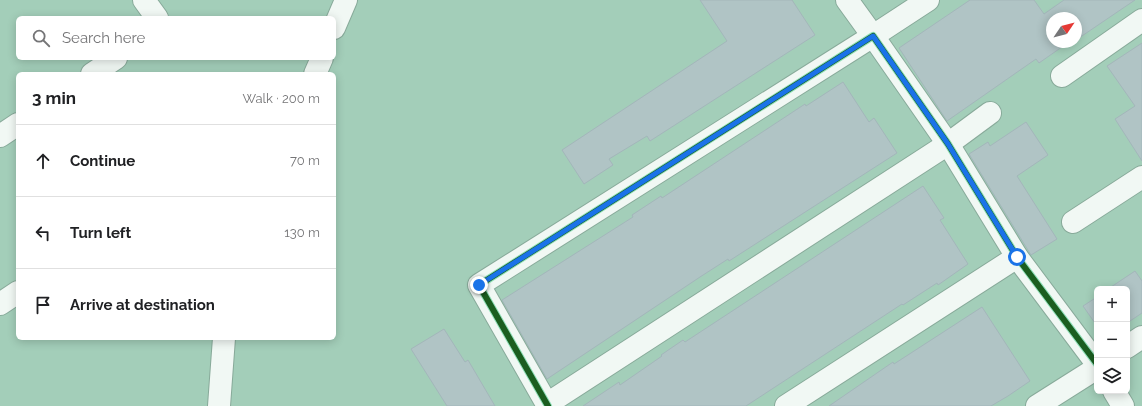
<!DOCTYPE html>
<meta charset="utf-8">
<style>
:root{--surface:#fff;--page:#f2f2f2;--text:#202124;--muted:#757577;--line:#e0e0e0}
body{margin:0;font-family:Raleway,sans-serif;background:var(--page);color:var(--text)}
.controls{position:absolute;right:12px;bottom:12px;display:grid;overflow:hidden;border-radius:6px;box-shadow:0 2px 10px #0003}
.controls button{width:36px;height:36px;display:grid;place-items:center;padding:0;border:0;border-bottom:1px solid var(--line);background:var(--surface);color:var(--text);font:20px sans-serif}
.compass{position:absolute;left:1046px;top:12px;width:36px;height:36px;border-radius:50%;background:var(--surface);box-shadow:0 2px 10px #0003;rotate:55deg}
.stop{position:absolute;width:12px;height:12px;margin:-9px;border:3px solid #1a73e8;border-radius:50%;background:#fff}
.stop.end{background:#1a73e8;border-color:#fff;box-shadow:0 1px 4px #0008}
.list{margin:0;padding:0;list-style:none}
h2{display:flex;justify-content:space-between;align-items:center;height:52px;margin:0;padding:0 16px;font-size:17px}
h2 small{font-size:13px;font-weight:400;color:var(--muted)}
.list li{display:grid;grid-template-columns:26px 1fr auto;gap:12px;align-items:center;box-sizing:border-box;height:72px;padding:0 16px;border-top:1px solid var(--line)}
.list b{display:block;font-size:15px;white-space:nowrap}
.list em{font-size:13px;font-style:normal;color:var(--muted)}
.icon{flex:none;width:22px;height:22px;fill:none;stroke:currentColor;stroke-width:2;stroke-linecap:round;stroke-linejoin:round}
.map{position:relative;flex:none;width:1142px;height:406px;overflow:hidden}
.search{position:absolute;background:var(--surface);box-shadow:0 2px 10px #0003;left:16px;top:16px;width:320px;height:44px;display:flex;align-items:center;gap:10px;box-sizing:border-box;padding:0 14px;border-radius:6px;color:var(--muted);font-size:15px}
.panel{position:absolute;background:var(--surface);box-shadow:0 2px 10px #0003;left:16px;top:72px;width:320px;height:268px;border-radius:6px}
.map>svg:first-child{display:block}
.building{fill:#b0c4c5;stroke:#a3b6ba}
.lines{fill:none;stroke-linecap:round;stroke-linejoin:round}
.minor-casing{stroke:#88aa9a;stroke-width:24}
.minor{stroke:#f1f8f4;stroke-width:22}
.cycleway-casing{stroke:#91e0ba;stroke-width:8}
.cycleway{stroke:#1b5e20;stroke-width:6}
.route{stroke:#1a73e8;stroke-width:5}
</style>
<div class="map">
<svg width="1142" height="406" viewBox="0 0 1142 406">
<rect width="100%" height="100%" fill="#a3ceb9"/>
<g class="building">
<path d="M700,0H792L815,35L650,141L647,136L609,159L613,165L584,184L562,150L727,41Z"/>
<path d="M970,0H1034L1044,14L1064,0H1135L1076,40V18H1052V42H1069L1039,63L1036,59L947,121L899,48Z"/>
<path d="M1142,43V161L1115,119L1135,106L1107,66Z"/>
<path d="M843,82L869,122L874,118L897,153L729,261L728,259L700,277L547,379L502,300L633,217L632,215L661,196L662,198L805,104L806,106Z"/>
<path d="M1026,122L1048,155L1017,176L1057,239L1031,255L969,154L988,142L990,146Z"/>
<path d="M923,186L944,218L940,220L968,264L938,285L937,283L903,305L902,304L746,406H583L619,382L620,385L662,356L661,355L683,340L685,342Z"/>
<path d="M1135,271L1142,281V313L1127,323V289H1108Z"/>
<path d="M1097,297V326L1083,306Z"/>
<path d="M982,307L1030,381L1008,396L991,406H829L893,362L894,364Z"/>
<path d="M444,329L465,362L468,360L495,406H447L411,349Z"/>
</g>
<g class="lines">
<g class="minor-casing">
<g id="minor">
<path d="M144,0L157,18"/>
<path d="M847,0L873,36L928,0"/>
<path d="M334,28L346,0"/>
<path d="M92,74L116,58"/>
<path d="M315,74L322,58"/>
<path d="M1062,76L1142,20"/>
<path d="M0,136L18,124"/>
<path d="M1073,222L1142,177"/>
<path d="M0,304L18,292"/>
<path d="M1127,347L1142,337"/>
<path d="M1114,391L1123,406"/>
<path d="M547,404L948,144L990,113"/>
<path d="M219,406L224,338"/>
<path d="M548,406L479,285L873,36L948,144L1017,257L1097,364"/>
<path d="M786,406L1017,257"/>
<path d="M1037,406L1097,368"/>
</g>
</g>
<use href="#minor" class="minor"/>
<g class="cycleway-casing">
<path id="cycleway" d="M548,406L479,285L873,36L948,144L1017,257L1097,364"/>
</g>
<use href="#cycleway" class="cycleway"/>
</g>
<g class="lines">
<path class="route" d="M479,285L873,36L948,144L1017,257"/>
</g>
</svg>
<div class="controls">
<button>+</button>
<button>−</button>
<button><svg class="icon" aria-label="layers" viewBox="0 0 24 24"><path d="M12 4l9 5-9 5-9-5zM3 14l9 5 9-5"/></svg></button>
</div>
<svg class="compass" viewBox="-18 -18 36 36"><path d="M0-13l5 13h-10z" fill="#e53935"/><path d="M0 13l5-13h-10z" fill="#757577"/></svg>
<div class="stop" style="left:1017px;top:257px"></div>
<div class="stop end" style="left:479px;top:285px"></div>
<div class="search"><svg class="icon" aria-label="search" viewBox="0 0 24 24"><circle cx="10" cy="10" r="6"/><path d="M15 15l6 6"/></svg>Search here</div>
<section class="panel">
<h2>3 min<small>Walk · 200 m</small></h2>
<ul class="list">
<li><svg class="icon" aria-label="ahead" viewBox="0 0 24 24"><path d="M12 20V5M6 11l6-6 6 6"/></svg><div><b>Continue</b></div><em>70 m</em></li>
<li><svg class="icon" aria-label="left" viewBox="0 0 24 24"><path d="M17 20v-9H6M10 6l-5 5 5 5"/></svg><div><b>Turn left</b></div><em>130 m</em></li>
<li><svg class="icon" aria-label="arrive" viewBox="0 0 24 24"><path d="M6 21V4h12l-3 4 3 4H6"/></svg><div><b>Arrive at destination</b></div></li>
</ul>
</section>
</div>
